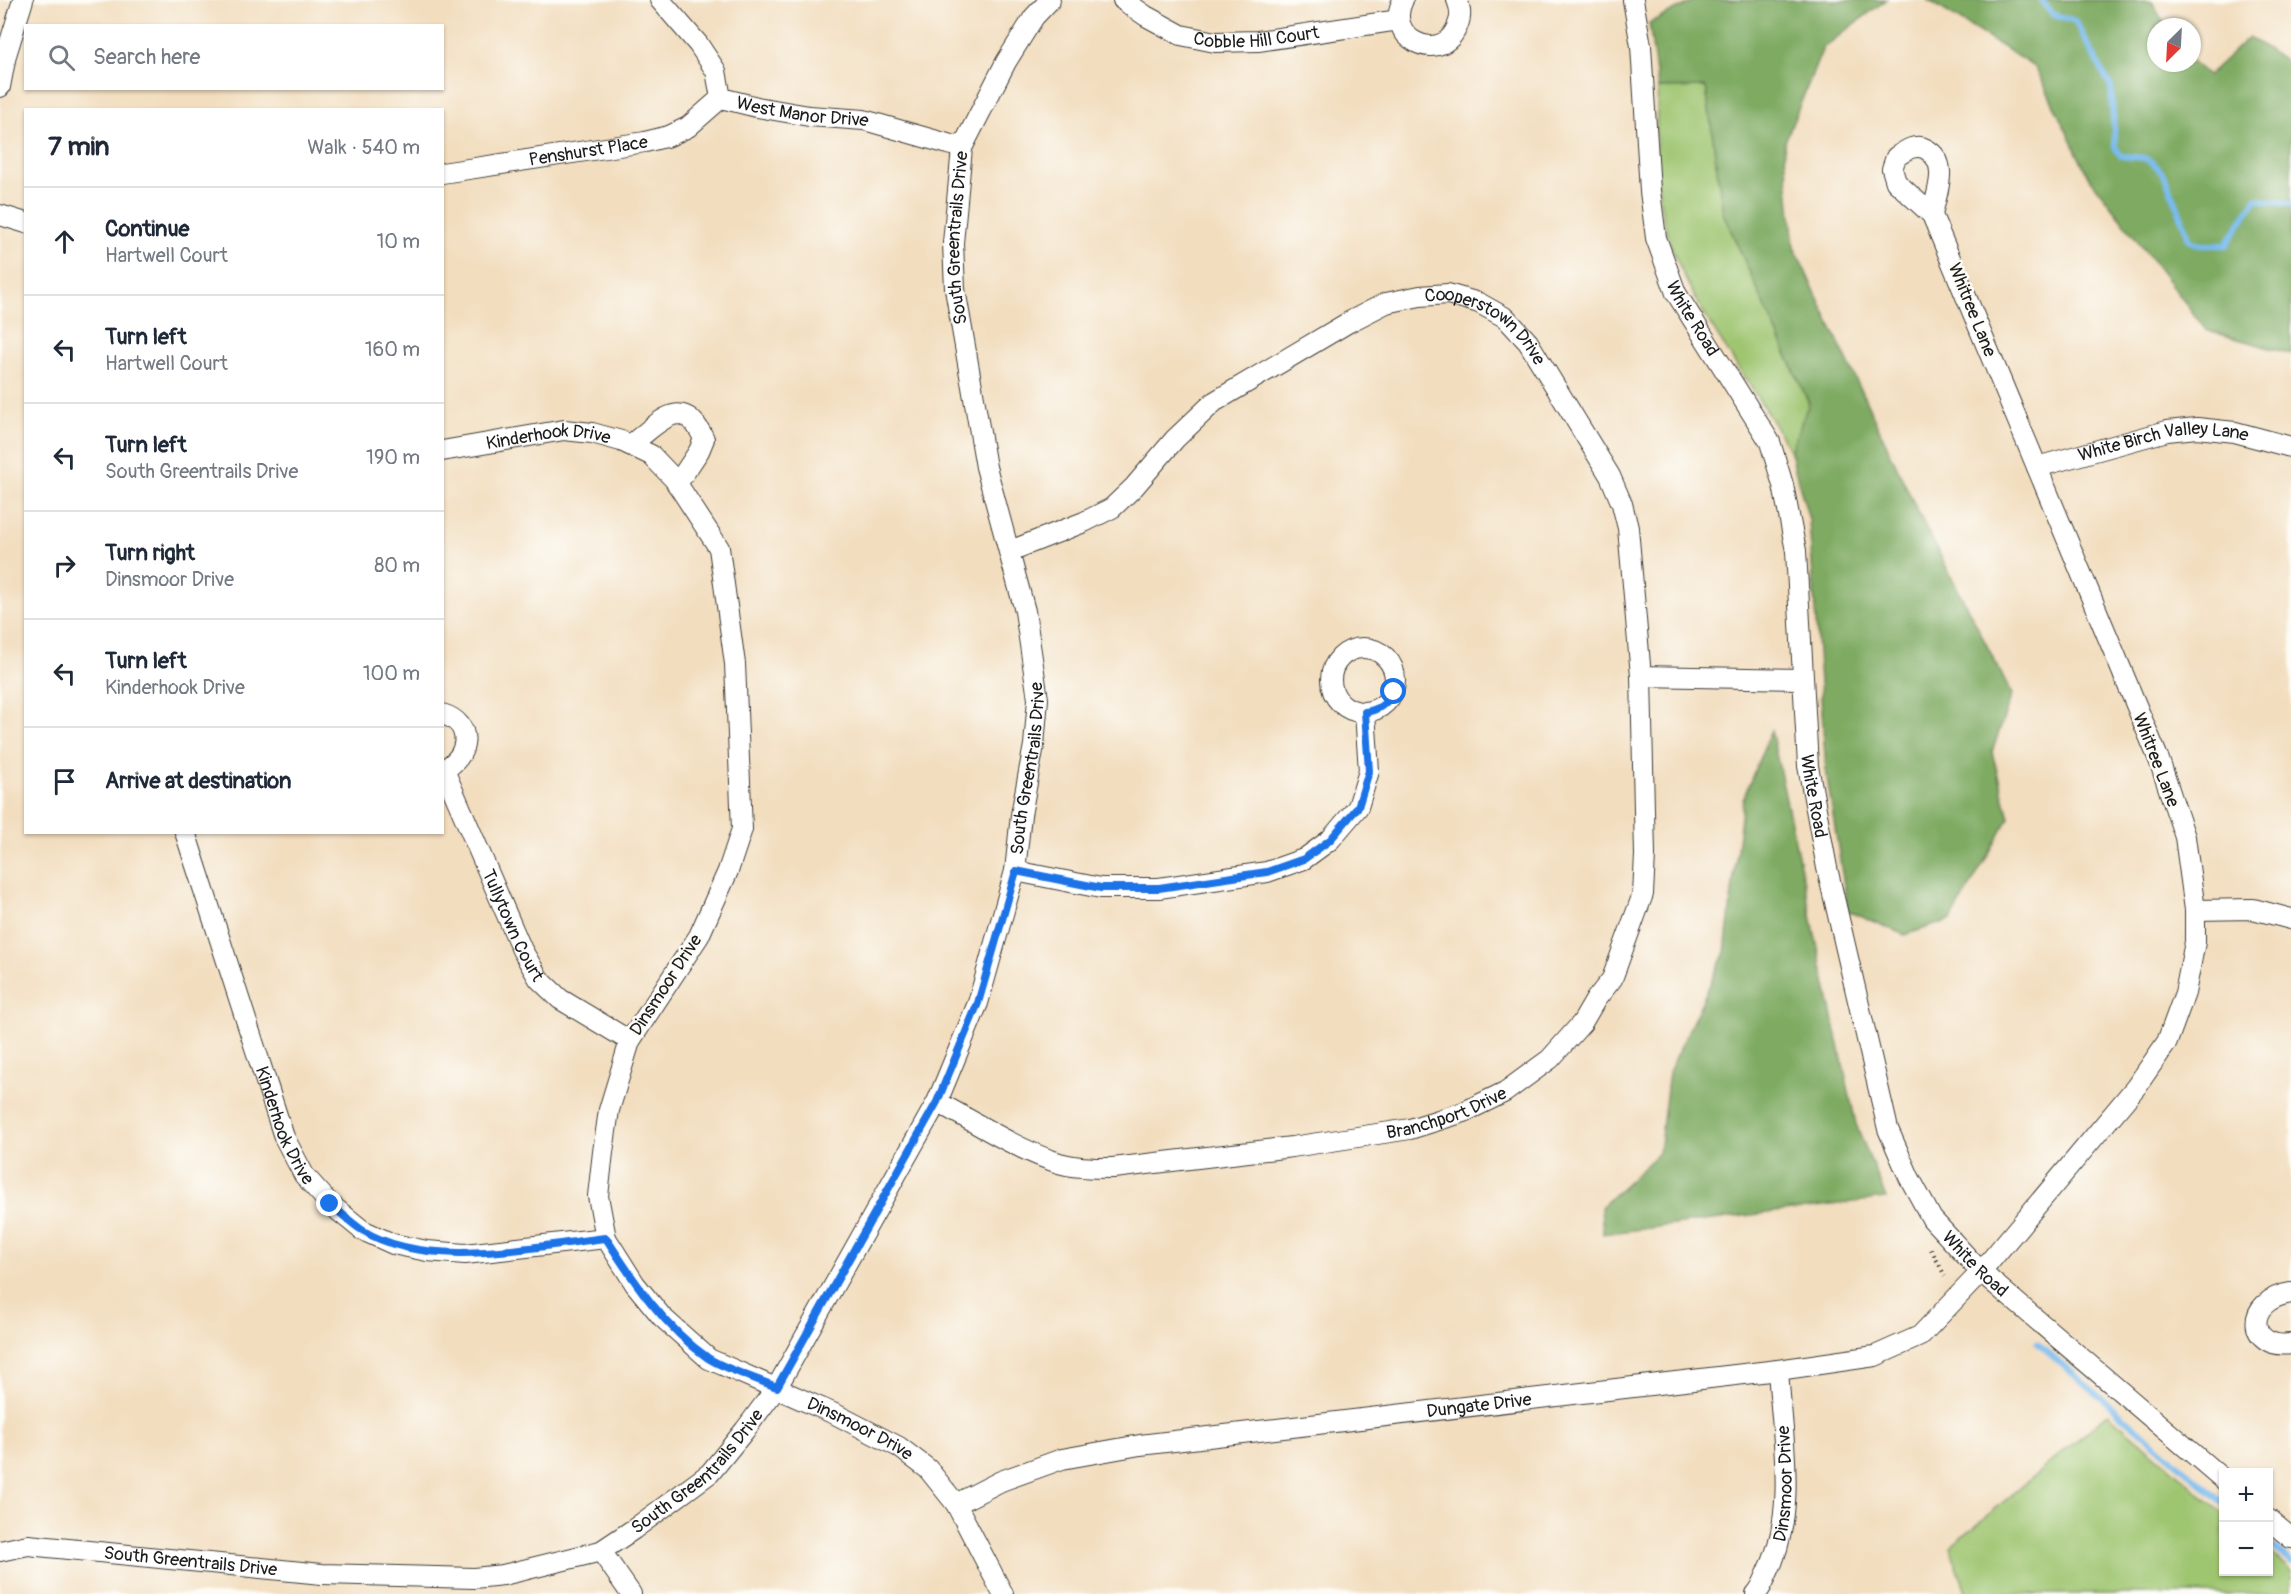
<!DOCTYPE html>
<meta charset="utf-8">
<style>
:root{--surface:#fff;--page:#f6f6f7;--text:#1f2937;--muted:#747a83;--line:#e0e1e3}
body{margin:0;font-family:Pangolin,sans-serif;background:var(--page);color:var(--text)}
.controls{position:absolute;right:18px;bottom:18px;display:grid;overflow:hidden;border-radius:0px;box-shadow:0 2px 4px #0004}
.controls button{width:54px;height:54px;display:grid;place-items:center;padding:0;border:0;border-bottom:2px solid var(--line);background:var(--surface);color:var(--text);font:30px sans-serif}
.compass{position:absolute;left:2147px;top:18px;width:54px;height:54px;border-radius:50%;background:var(--surface);box-shadow:0 2px 4px #0004;rotate:204deg}
.stop{position:absolute;width:18px;height:18px;margin:-14px;border:4px solid #1a73e8;border-radius:50%;background:#fff}
.stop.end{background:#1a73e8;border-color:#fff;box-shadow:0 2px 6px #0008}
.list{margin:0;padding:0;list-style:none}
h2{display:flex;justify-content:space-between;align-items:center;height:78px;margin:0;padding:0 24px;font-size:26px}
h2 small{font-size:20px;font-weight:400;color:var(--muted)}
.list li{display:grid;grid-template-columns:39px 1fr auto;gap:18px;align-items:center;box-sizing:border-box;height:108px;padding:0 24px;border-top:2px solid var(--line)}
.list b{display:block;font-size:22px;white-space:nowrap}
.list p{margin:0;font-size:20px;white-space:nowrap;color:var(--muted)}
.list em{font-size:20px;font-style:normal;color:var(--muted)}
.icon{flex:none;width:33px;height:33px;fill:none;stroke:currentColor;stroke-width:2;stroke-linecap:round;stroke-linejoin:round}
.map{position:relative;flex:none;width:2291px;height:1594px;overflow:hidden}
.search{position:absolute;background:var(--surface);box-shadow:0 2px 4px #0004;left:24px;top:24px;width:420px;height:66px;display:flex;align-items:center;gap:15px;box-sizing:border-box;padding:0 21px;border-radius:0px;color:var(--muted);font-size:22px}
.panel{position:absolute;background:var(--surface);box-shadow:0 2px 4px #0004;left:24px;top:108px;width:420px;height:726px;border-radius:0px}
.map>svg:first-child{display:block}
.green{fill:#9ec570;stroke:#5d7046;stroke-width:1.5}
.forest{fill:#7eaa62;stroke:#4d633f;stroke-width:1.5}
.lines{fill:none;stroke-linecap:round;stroke-linejoin:round}
.stream{stroke:#79bbee;stroke-width:6}
.street-casing{stroke:#3c3934;stroke-width:22}
.path{stroke:#3c3934;stroke-width:4;stroke-dasharray:1.5 4.5;stroke-linecap:butt}
.street{stroke:#fff;stroke-width:20}
.route{stroke:#1a73e8;stroke-width:8}
.labels{text-anchor:middle;dominant-baseline:central;stroke-width:5;stroke-linejoin:round;paint-order:stroke}
.street-label{font-size:18px;fill:#1c1c1c;stroke:#fdfcf7}
</style>
<div class="map">
<svg width="2291" height="1594" viewBox="0 0 2291 1594">
<rect width="100%" height="100%" fill="#fdfcf7"/>
<filter id="ink" filterUnits="userSpaceOnUse"><feTurbulence type="fractalNoise" baseFrequency=".0167" numOctaves="2"/><feDisplacementMap in="SourceGraphic" scale="12" xChannelSelector="R" yChannelSelector="G"/><feConvolveMatrix kernelMatrix="1 2 1 2 8 2 1 2 1" color-interpolation-filters="sRGB"/></filter>
<filter id="wash" filterUnits="userSpaceOnUse"><feTurbulence type="fractalNoise" baseFrequency=".008" numOctaves="4" result="noise"/><feDisplacementMap in="SourceGraphic" scale="24" xChannelSelector="R" yChannelSelector="G"/><feGaussianBlur stdDeviation="1.35" result="paint"/><feColorMatrix in="noise" values="0 0 0 0 0 0 0 0 0 0 0 0 0 0 0 0 0 1.4 0 .05"/><feComposite in="paint" operator="in"/></filter>
<g filter="url(#wash)">
<rect width="100%" height="100%" fill="#f2ddbe"/>
<g class="green">
<path d="M1706,87L1723,213L1809,404L1790,452C1754,384 1701,323 1673,251C1653,200 1655,141 1658,88Z"/>
<path d="M2108,1414L2223,1513L2224,1572H2268L2269,1551L2291,1571V1594H1967L1950,1547Z"/>
</g>
<g class="forest">
<path d="M1696,0H1886L1823,48L1784,144L1794,247L1919,514L2012,694L1992,752L2009,818L1951,920L1905,935L1848,911L1826,771L1809,520L1790,452L1809,403L1723,213L1706,87L1658,88L1649,23Z"/>
<path d="M1928,0H2151L2166,27H2156V63H2192V61L2208,75L2249,37L2291,65V354L2206,330L2088,176L2036,68Z"/>
<path d="M1771,730L1856,1124L1886,1198L1603,1234L1601,1207L1659,1153L1669,1072L1725,952L1743,799Z"/>
</g>
<g class="lines">
<g class="stream">
<path d="M2041,0L2052,14L2075,21L2111,87L2115,147L2121,156C2131,157 2145,156 2153,163C2169,175 2182,221 2190,241L2200,245H2226L2256,199L2291,204"/>
<path d="M2037,1343L2224,1503"/>
<path d="M2268,1542L2291,1562"/>
</g>
</g>
</g>
<g filter="url(#ink)">
<g class="lines">
<g class="street-casing">
<g id="street">
<path id="s1" d="M660,0L698,44L716,71L721,98L757,107L809,116L864,120L962,148"/>
<path id="s2" d="M1123,0L1146,16L1181,35L1215,42L1258,41L1399,20"/>
<path d="M1403,0C1384,37 1437,64 1455,31C1461,20 1462,12 1457,0"/>
<path id="s3" d="M1633,0L1641,46L1650,191L1656,238L1676,293L1770,442L1783,485L1796,551L1808,766L1827,868L1888,1129L1909,1177L1932,1219L1981,1272L2224,1480"/>
<path d="M0,87L6,55L23,0"/>
<path id="s4" d="M442,173L645,142L669,136L688,127L721,98"/>
<path d="M0,215L26,223"/>
<path d="M630,445C659,424 682,391 704,439L699,451L677,484"/>
<path id="s5" d="M442,451L564,430L592,433L621,441L651,455L674,479L719,548L735,664L742,829L728,871L699,936L630,1041L609,1110L603,1152L598,1196L606,1238L635,1284L662,1317L709,1359L837,1415L899,1447L928,1469L956,1504L1003,1594"/>
<path id="s6" d="M2037,467L2167,431L2197,428L2235,432L2291,447"/>
<path id="s7" d="M1010,551L1084,522L1112,508L1134,487L1175,439L1214,402L1349,322L1386,303L1420,296L1448,294L1479,303L1506,318L1528,342L1610,476L1622,504L1628,528L1641,676L1802,679"/>
<circle cx="1363" cy="680" r="32"/>
<path d="M442,714C474,723 470,758 442,770"/>
<path id="s8" d="M444,770L522,950L539,979L560,999L630,1041"/>
<path id="s9" d="M185,832L284,1137L304,1175L330,1204L362,1230L393,1244L427,1251L465,1254L606,1238"/>
<path d="M1015,871L1101,888H1159L1267,872L1304,859L1330,840L1358,807L1369,771L1365,713"/>
<path d="M2195,910L2253,909L2291,919"/>
<path id="s10" d="M937,1102C975,1122 1013,1147 1053,1161C1072,1168 1093,1168 1113,1168L1292,1147L1410,1129L1464,1112L1505,1092L1550,1059L1582,1023L1596,999L1612,979L1643,894L1645,855L1641,676"/>
<path d="M2291,1293C2243,1300 2247,1350 2291,1344"/>
<path id="s11" d="M956,1504L1001,1481L1062,1459L1140,1445L1778,1370L1875,1356L1920,1336L1981,1272L2136,1087L2167,1042L2185,993L2195,942V910L2185,837L2159,760L1932,215L1896,182L1892,169L1896,157C1905,151 1915,143 1926,149C1951,163 1936,193 1932,215"/>
<path d="M2268,1519L2291,1538"/>
<path id="s12" d="M0,1551L28,1545L322,1574L474,1578L503,1575L601,1551L634,1529L710,1473L745,1430L777,1387L937,1102L978,1003L1015,871L1021,815L1034,745L1038,699L1025,611L986,467L955,289L953,243L962,148L1006,62L1034,17L1050,0"/>
<path d="M601,1551L631,1594"/>
<path id="s13" d="M1756,1594C1761,1589 1764,1581 1767,1574C1798,1513 1782,1435 1778,1370"/>
</g>
</g>
<path class="path" d="M1931,1249L1945,1276"/>
<use href="#street" class="street"/>
</g>
</g>
<g class="lines" filter="url(#ink)">
<path class="route" d="M330,1204C340,1212 351,1223 362,1230C427,1271 534,1246 606,1238C634,1282 664,1327 708,1358C723,1368 759,1380 777,1387L937,1102L978,1003L1016,871L1101,888H1159L1267,872L1304,859L1330,840L1358,807L1369,771L1365,712C1379,710 1386,704 1394,692"/>
</g>
<g class="labels">
<g class="street-label">
<text stroke="none"><textPath href="#s2" startOffset="144">Cobble Hill Court</textPath></text>
<text stroke="none"><textPath href="#s1" startOffset="201">West Manor Drive</textPath></text>
<text stroke="none"><textPath href="#s4" startOffset="148">Penshurst Place</textPath></text>
<text stroke="none"><textPath href="#s12" startOffset="2064">South Greentrails Drive</textPath></text>
<text transform="translate(1972 310) rotate(68)">Whitree Lane</text>
<text stroke="none"><textPath href="#s3" startOffset="328">White Road</textPath></text>
<text stroke="none"><textPath href="#s7" startOffset="568">Cooperstown Drive</textPath></text>
<text stroke="none"><textPath href="#s5" startOffset="108">Kinderhook Drive</textPath></text>
<text stroke="none"><textPath href="#s6" startOffset="130">White Birch Valley Lane</textPath></text>
<text transform="translate(2156 760) rotate(69)">Whitree Lane</text>
<text stroke="none"><textPath href="#s12" startOffset="1524">South Greentrails Drive</textPath></text>
<text stroke="none"><textPath href="#s3" startOffset="832">White Road</textPath></text>
<text stroke="none"><textPath href="#s8" startOffset="170">Tullytown Court</textPath></text>
<text transform="translate(666 985) rotate(-57)">Dinsmoor Drive</text>
<text stroke="none"><textPath href="#s10" startOffset="530">Branchport Drive</textPath></text>
<text stroke="none"><textPath href="#s9" startOffset="310">Kinderhook Drive</textPath></text>
<text stroke="none"><textPath href="#s3" startOffset="1336">White Road</textPath></text>
<text stroke="none"><textPath href="#s11" startOffset="536">Dungate Drive</textPath></text>
<text stroke="none"><textPath href="#s5" startOffset="1382">Dinsmoor Drive</textPath></text>
<text stroke="none"><textPath href="#s12" startOffset="732">South Greentrails Drive</textPath></text>
<text stroke="none"><textPath href="#s13" startOffset="116">Dinsmoor Drive</textPath></text>
<text stroke="none"><textPath href="#s12" startOffset="192">South Greentrails Drive</textPath></text>
</g>
</g>
</svg>
<div class="controls">
<button>+</button>
<button>−</button>
</div>
<svg class="compass" viewBox="-18 -18 36 36"><path d="M0-13l5 13h-10z" fill="#e53935"/><path d="M0 13l5-13h-10z" fill="#747a83"/></svg>
<div class="stop" style="left:1394px;top:692px"></div>
<div class="stop end" style="left:330px;top:1204px"></div>
<div class="search"><svg class="icon" aria-label="search" viewBox="0 0 24 24"><circle cx="10" cy="10" r="6"/><path d="M15 15l6 6"/></svg>Search here</div>
<section class="panel">
<h2>7 min<small>Walk · 540 m</small></h2>
<ul class="list">
<li><svg class="icon" aria-label="ahead" viewBox="0 0 24 24"><path d="M12 20V5M6 11l6-6 6 6"/></svg><div><b>Continue</b><p>Hartwell Court</p></div><em>10 m</em></li>
<li><svg class="icon" aria-label="left" viewBox="0 0 24 24"><path d="M17 20v-9H6M10 6l-5 5 5 5"/></svg><div><b>Turn left</b><p>Hartwell Court</p></div><em>160 m</em></li>
<li><svg class="icon" aria-label="left" viewBox="0 0 24 24"><path d="M17 20v-9H6M10 6l-5 5 5 5"/></svg><div><b>Turn left</b><p>South Greentrails Drive</p></div><em>190 m</em></li>
<li><svg class="icon" aria-label="right" viewBox="0 0 24 24"><path d="M7 20v-9h11M14 6l5 5-5 5"/></svg><div><b>Turn right</b><p>Dinsmoor Drive</p></div><em>80 m</em></li>
<li><svg class="icon" aria-label="left" viewBox="0 0 24 24"><path d="M17 20v-9H6M10 6l-5 5 5 5"/></svg><div><b>Turn left</b><p>Kinderhook Drive</p></div><em>100 m</em></li>
<li><svg class="icon" aria-label="arrive" viewBox="0 0 24 24"><path d="M6 21V4h12l-3 4 3 4H6"/></svg><div><b>Arrive at destination</b></div></li>
</ul>
</section>
</div>
